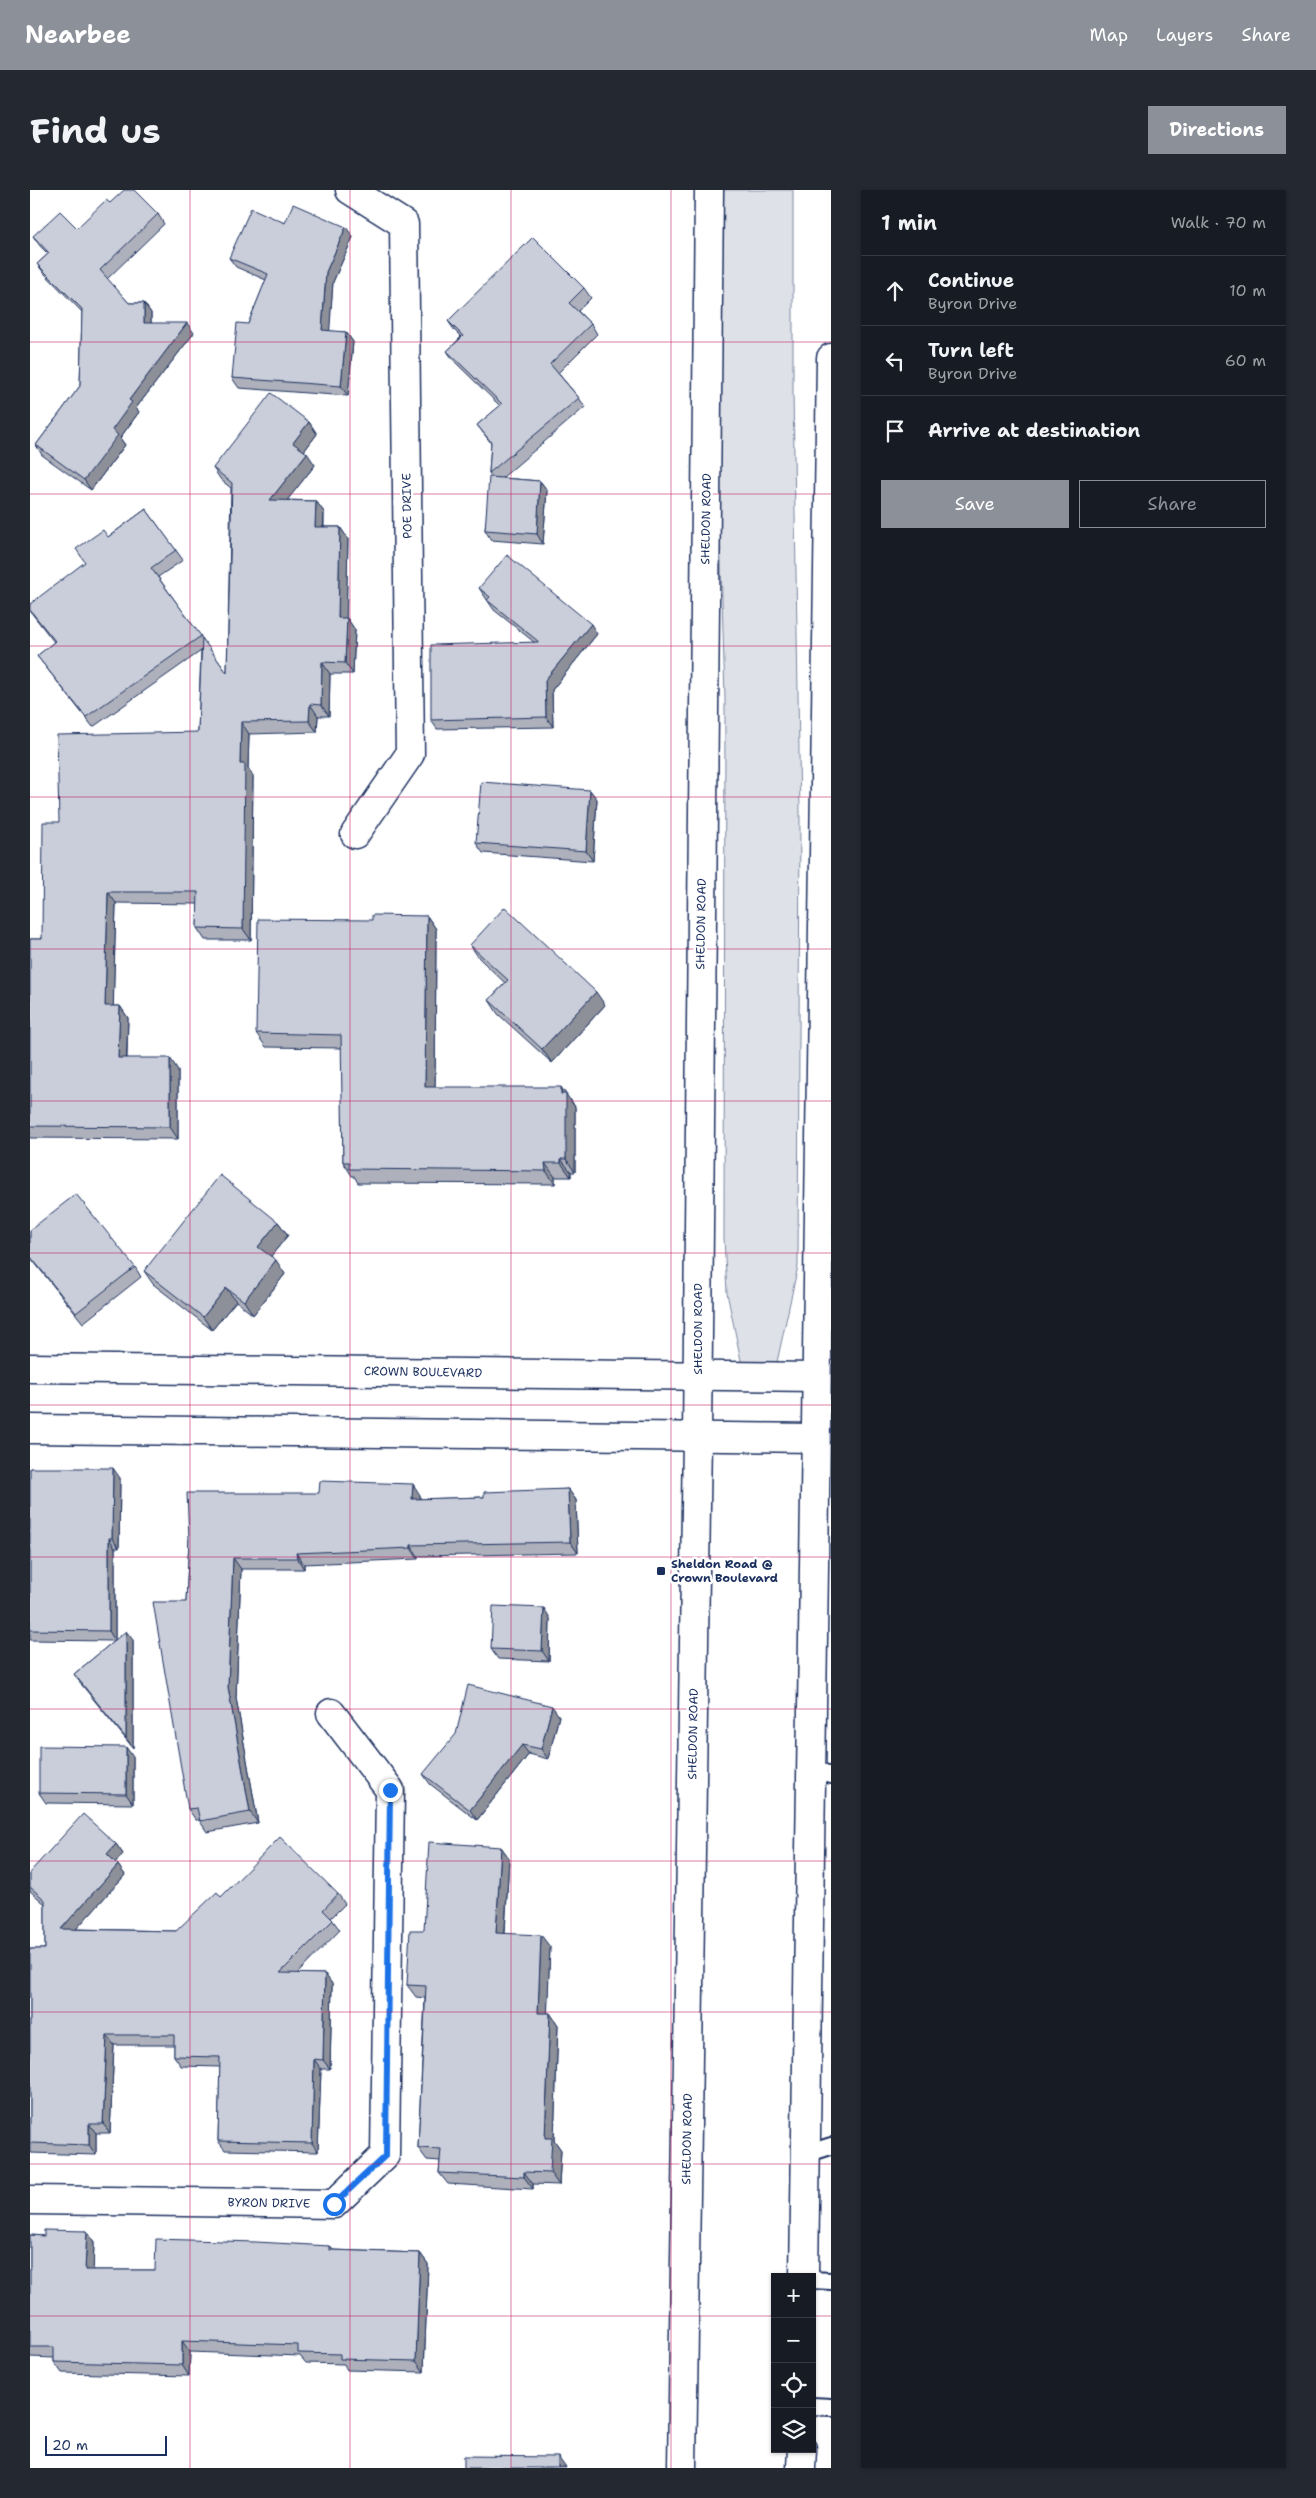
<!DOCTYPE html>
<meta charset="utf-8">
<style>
:root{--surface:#171b24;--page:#242831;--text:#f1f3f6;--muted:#9ea1a6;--line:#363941;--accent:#8c9099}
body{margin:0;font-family:"Shantell Sans",sans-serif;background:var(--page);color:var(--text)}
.controls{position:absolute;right:15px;bottom:15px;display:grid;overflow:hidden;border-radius:0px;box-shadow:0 1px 4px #0004}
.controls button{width:45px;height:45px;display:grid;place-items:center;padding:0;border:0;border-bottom:1px solid var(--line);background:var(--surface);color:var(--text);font:25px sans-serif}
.scale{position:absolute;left:15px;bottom:12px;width:122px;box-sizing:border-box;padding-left:5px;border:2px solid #1b2f5e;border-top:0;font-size:14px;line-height:18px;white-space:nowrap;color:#1b2f5e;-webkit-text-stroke:4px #fff;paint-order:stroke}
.stop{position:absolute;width:15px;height:15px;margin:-11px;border:4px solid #1a73e8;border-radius:50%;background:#fff}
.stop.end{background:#1a73e8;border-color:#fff;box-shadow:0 1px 5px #0008}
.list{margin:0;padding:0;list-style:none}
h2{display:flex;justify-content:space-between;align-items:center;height:65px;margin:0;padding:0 20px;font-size:21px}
h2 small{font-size:16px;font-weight:400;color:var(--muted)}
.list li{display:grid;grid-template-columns:32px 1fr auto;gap:15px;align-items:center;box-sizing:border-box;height:70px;padding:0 20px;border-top:1px solid var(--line)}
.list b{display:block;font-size:19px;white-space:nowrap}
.list p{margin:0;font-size:16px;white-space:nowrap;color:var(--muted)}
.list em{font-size:16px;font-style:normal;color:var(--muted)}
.actions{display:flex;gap:10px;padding:15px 20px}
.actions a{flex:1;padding:11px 0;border:1px solid var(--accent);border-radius:0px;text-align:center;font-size:18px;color:var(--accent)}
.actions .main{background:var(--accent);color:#fff}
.icon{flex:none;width:28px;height:28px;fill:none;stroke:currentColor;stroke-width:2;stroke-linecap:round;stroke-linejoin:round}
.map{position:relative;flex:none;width:801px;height:2278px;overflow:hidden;border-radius:0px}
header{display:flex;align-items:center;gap:30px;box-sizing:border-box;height:70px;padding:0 25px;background:var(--accent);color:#fff}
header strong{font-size:24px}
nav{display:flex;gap:28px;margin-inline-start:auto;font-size:18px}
.intro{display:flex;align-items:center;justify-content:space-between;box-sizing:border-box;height:120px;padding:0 30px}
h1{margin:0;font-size:35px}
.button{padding:12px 22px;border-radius:0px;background:var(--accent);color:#fff;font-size:18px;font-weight:700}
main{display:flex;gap:30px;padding:0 30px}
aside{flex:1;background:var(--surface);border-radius:0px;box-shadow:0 1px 4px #0004}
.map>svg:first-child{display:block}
.green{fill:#dee1e7;stroke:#7c88a2}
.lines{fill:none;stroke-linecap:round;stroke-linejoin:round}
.lane-casing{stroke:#1b2f5e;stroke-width:20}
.street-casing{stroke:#1b2f5e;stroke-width:31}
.secondary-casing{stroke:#1b2f5e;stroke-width:31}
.lane{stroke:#fff;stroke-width:16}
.street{stroke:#fff;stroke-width:28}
.secondary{stroke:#fff;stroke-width:28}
.wall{fill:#aeb1bb;stroke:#1b2f5e}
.shaded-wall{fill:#8d9099;stroke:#1b2f5e}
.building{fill:#caceda;stroke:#1b2f5e}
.route{stroke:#1a73e8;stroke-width:6}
.grid{fill:none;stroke:#c2185b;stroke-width:1;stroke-opacity:0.55}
.poi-dot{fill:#1b2f5e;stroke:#fff;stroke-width:2}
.labels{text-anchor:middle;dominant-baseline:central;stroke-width:5;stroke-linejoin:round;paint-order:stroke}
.street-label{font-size:12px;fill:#1b2f5e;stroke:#fff}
.poi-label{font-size:12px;font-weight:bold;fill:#1b2f5e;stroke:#fff;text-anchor:start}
</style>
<header>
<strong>Nearbee</strong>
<nav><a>Map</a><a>Layers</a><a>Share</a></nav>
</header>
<div class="intro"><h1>Find us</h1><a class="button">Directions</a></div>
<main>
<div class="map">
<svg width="801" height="2278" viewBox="0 0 801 2278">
<rect width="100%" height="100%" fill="#fff"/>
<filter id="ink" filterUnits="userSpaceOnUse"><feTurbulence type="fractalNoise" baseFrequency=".02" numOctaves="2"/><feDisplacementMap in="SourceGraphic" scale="10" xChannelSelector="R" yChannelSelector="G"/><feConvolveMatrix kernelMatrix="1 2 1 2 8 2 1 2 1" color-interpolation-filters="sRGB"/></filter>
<g filter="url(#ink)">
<path class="green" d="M689,0H763V202L770,622L768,1076L747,1172L739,1189L714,1185L697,1103L694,1048L695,509L689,305Z"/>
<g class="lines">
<g class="lane-casing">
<g id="lane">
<path d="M781,1579L801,1585"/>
<path d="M776,1964L801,1956"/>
<path d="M782,2090L801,2091"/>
<path d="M782,2216L801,2217"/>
</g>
</g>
<g class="street-casing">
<g id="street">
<path d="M320,0L374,34L380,564L325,644"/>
<path d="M0,1178L785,1187"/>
<path d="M0,1239L785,1248"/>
<path d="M0,2010L304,2014L355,1965L360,1600L301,1523"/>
</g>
</g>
<g class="secondary-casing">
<g id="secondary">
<path d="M774,2087L801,168"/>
<path d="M652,2278L667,1247L679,0"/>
<path d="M771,2278L772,2259"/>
</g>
</g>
<use href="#lane" class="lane"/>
<use href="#street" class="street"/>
<use href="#secondary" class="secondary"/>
</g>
<g class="wall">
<path d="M80,13L128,24L134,34L77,89L99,113H114L121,123V133L164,143L106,218L109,222L90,248L95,255L61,300L12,265L6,255L50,196L52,122L14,83L7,74L18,64L10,56L3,46L47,38Z"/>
<path d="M255,33L323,47L303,92L299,141L316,142L323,152L318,206L209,198L202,188L218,134L236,90L206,77L199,68Z"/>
<path d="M554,98L561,108L548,121L561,134L567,144L528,183L549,208L555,217L472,288L510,291L517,300L513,354L461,350L455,340L462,287L459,283L461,253L447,235L470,216L424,171L417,161L431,147L425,141L418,131Z"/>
<path d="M279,232L287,244L274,261L285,275L257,310L286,311L294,322V337H310L318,349L316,428H317L325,440L323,484H300L299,526H288L287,542L219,544L218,578L223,586L221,750H175L167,738L168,714L86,713L83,816H90L98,828L97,868L148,880V949L0,948V749H12L29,632L168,542L171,461L63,537L7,466L24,452L0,421L55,372L78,347L116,319L153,370L128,387L197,483L201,298L191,290L183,278Z"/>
<path d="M449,398L567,444L522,500L523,537L407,539L401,530L504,452L464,420Z"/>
<path d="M567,609L563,671L453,663L446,653Z"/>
<path d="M397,726L406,739L405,897L541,910L545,917V982H541V987H525V994L328,993L324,986H322L313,972L312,858L236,857L226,843L342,730Z"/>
<path d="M440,755L575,815L522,873L468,824L459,810L475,793L449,768Z"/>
<path d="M248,1032L258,1045L241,1066L255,1084L223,1125L206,1111L182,1140L123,1094L114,1081Z"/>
<path d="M0,1040L105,1077L111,1087L53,1133L0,1067Z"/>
<path d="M0,1278L90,1288L89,1358H85V1450H103V1558L51,1494L44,1484L84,1451L0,1450Z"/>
<path d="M538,1299L546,1310L548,1363L388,1366V1369L274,1374V1379H211L206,1508L228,1633L177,1642L169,1630H166L158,1619L156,1412L159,1349L390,1305V1309L454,1307Z"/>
<path d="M520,1428L519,1471L468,1469L461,1459Z"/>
<path d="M529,1526L518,1569L499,1564L447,1630L400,1594L393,1584Z"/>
<path d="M103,1567V1614L16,1613L9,1603Z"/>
<path d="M86,1654L93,1664L85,1672L88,1675L95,1685L46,1739L146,1741L191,1707L308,1704L315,1714L301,1728L310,1740L267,1784H295L302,1794L300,1879H291L288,1962L195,1960L188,1951L190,1877L151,1876L144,1866V1855H84L80,1943H66V1965L0,1963V1759H15V1714L0,1701V1682Z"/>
<path d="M471,1657L479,1668L475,1744L520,1757L517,1823H520L528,1835L524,1950L531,1960L529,1995L503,1994V1999L418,1994L409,1983L410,1971L397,1970L388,1958L395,1808L386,1807L377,1795L394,1740Z"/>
<path d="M57,2041L64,2052L63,2080H125L300,2056L303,2060L390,2063L398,2074L394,2182L317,2180L314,2174L276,2173L270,2166L160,2162L159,2186L32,2183L24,2172V2168L0,2167V2045L14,2046Z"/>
</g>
<g class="shaded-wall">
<path d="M316,37L323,47L303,92L299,150L292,140L296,82Z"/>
<path d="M114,113L121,123V143L114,133Z"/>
<path d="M157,133L164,143L106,218L109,222L90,248L95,255L61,300L54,290L99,210Z"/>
<path d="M316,142L323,152L318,206L311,196Z"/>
<path d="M279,232L287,244L272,264L263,253Z"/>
<path d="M277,263L285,275L248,322L240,310Z"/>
<path d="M510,291L517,300L513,354L507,344Z"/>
<path d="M286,311L294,322L293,348L285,337Z"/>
<path d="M310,337L318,349L316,440L308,428Z"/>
<path d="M317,428L325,440L323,484L315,473Z"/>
<path d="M561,434L567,444L522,500L523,537L516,527L515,490Z"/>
<path d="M292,472L300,484L299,526L291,515Z"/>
<path d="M280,514L288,526L287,542L279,531Z"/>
<path d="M211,532L219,544L218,578L223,586L221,750L213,739L210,574Z"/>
<path d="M560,600L567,609L563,671L556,661Z"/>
<path d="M78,702L86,713L83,828L75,816Z"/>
<path d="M397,726L406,739L405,910L395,897Z"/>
<path d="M566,802L575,815L522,873L512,859Z"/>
<path d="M90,816L98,828L96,880L88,868Z"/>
<path d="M140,868L148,880V949L140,937Z"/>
<path d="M531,897L545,917V982L536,969Z"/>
<path d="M531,969L541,982V987L531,973Z"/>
<path d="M515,973L525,987V994L516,981Z"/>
<path d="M248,1032L258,1045L238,1070L228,1057Z"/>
<path d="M246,1070L255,1084L223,1125L214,1111Z"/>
<path d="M196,1098L206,1111L182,1140L173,1127Z"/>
<path d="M83,1278L90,1288L89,1358L82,1348Z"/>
<path d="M383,1294L390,1305V1320L382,1309Z"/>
<path d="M538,1299L546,1310L548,1363L540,1352Z"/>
<path d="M79,1348L85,1358V1451L79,1441Z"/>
<path d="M381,1355L388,1366V1369L381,1358Z"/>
<path d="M266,1363L274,1374V1379L267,1368Z"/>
<path d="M203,1368L211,1379L206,1508L228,1633L220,1622L198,1497Z"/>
<path d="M514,1418L520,1428L519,1471L512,1461Z"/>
<path d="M96,1441L103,1450V1558L96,1548Z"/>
<path d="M522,1516L529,1526L518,1569L511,1559Z"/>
<path d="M492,1555L499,1564L447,1630L440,1620Z"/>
<path d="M96,1557L103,1567V1614L96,1604Z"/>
<path d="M86,1654L93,1664L84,1674L77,1664Z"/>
<path d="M471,1657L479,1668L474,1755L466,1743Z"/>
<path d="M88,1675L95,1685L38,1748L31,1739Z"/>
<path d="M511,1745L520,1757L517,1835L508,1823Z"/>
<path d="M295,1784L302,1794L300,1879L293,1870Z"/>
<path d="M520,1823L528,1835L524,1950L531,1960L529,1995L520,1983L515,1948Z"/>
<path d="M77,1845L84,1855L80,1943L73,1934Z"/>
<path d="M284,1869L291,1879L288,1962L282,1953Z"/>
<path d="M59,1934L66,1943V1965L59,1955Z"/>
<path d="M494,1982L503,1994V1999L494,1987Z"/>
<path d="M57,2041L64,2052L63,2090L55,2080Z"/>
<path d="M390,2063L398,2074L394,2182L386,2171Z"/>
<path d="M152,2151L160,2162L159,2186L152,2175Z"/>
<path d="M528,2267L536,2278H528Z"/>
</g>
<g class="building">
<path d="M94,0H104L128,24L70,80L99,113H114V133H157L99,210L102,212L82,240L88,245L54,290L6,255L50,196L52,119L7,74L19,63L3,46L30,21L47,38L76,10L80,13Z"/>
<path d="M263,14L316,37L296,82L292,140L316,142L311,196L202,188L207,133L218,134L238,84L199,68L221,18L255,33Z"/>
<path d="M503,47L554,98L539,113L561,134L520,174L549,208L459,283L461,252L447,235L472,214L417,161L433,146L418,131Z"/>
<path d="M241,203L279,232L263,253L277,263L240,310L286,311L285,337H310L308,428H317L315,473L292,472L291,515L280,514L279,531L211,532L210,574H215L213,739L167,738L168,702H78L75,816H90L88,868H140V937L0,936V749H12L13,632H29L27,545L168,542L172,448L197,483L202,293L183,278Z"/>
<path d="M459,287L510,291L507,344L455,340Z"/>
<path d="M116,319L146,360L121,378L171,446L56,527L7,466L25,451L0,420V414L55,372L46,359L73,340L78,347Z"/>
<path d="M477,365L561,434L515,490L516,527L401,530V455L509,452L457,410L460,407L449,398Z"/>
<path d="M451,592L560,600L556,661L446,653Z"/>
<path d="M475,717L566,802L512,859L459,810L478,790L440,755Z"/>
<path d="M342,725L397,726L395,897H531V904H536V969H531V973H515L516,981L319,979V972H313L311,845L226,843L228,729L342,730Z"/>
<path d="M190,985L248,1032L228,1057L246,1070L214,1111L196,1098L173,1127L114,1081Z"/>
<path d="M46,1004L105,1077L46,1123L0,1066V1040Z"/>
<path d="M0,1278H83L82,1348H79V1441L0,1440Z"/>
<path d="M290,1291L383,1294L382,1309L454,1307V1302L538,1299L540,1352L381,1355V1358L266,1363L267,1368H203L198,1497L220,1622L170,1631L167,1618L158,1619L123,1412H156L159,1349L157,1303H289Z"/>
<path d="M463,1416L514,1418L512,1461L461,1459Z"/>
<path d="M96,1441V1548L44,1484Z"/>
<path d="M438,1495L522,1516L511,1559L492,1555L440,1620L393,1584L426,1544Z"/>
<path d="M9,1556L96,1557V1604L9,1603Z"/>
<path d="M53,1624L86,1654L77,1664L88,1675L31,1739L146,1741L187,1702L191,1707L250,1647L308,1704L293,1720L303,1730L250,1783L295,1784L293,1870L284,1869L282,1953L188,1951L190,1867L144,1866V1845H77L73,1934H59V1955L0,1953V1759H15V1710L0,1697V1682Z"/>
<path d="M399,1652L471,1657L466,1743L511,1745L508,1823H520L515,1948H522L520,1983L494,1982V1987L409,1983L411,1959L388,1958L396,1796L377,1795L380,1740H394Z"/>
<path d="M14,2040L57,2041L55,2080H125L126,2049L226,2052L300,2056V2060L390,2063L386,2171L310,2169V2164L268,2163V2155L152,2151V2175L24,2172V2157H0V2045L14,2046Z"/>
<path d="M434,2266L528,2267V2278H434Z"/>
</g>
</g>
<g class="lines" filter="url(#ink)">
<path class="route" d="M304,2014L356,1965L360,1600"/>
</g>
<path class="grid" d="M160,0V2278M320,0V2278M481,0V2278M641,0V2278M0,152H801M0,304H801M0,456H801M0,607H801M0,759H801M0,911H801M0,1063H801M0,1215H801M0,1367H801M0,1519H801M0,1671H801M0,1822H801M0,1974H801M0,2126H745M782,2126H801"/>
<rect class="poi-dot" x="626" y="1376" width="10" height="10" rx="2.5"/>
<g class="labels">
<g class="street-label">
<text transform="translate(377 316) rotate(-91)">POE DRIVE</text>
<text transform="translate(676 329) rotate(-89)">SHELDON ROAD</text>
<text transform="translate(671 734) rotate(-89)">SHELDON ROAD</text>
<text transform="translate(668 1139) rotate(-90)">SHELDON ROAD</text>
<text transform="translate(393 1182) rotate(1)">CROWN BOULEVARD</text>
<text transform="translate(663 1544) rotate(-89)">SHELDON ROAD</text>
<text transform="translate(657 1949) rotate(-89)">SHELDON ROAD</text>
<text transform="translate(239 2013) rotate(1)">BYRON DRIVE</text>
</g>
<g class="poi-label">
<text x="641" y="1374">Sheldon Road @<tspan x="641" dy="14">Crown Boulevard</tspan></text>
</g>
</g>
</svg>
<div class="controls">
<button>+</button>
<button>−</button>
<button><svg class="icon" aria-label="locate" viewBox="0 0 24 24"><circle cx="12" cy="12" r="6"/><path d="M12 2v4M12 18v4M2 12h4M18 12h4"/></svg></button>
<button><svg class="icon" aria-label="layers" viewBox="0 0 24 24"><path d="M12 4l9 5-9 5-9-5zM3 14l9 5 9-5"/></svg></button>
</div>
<div class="scale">20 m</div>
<div class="stop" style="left:304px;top:2014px"></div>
<div class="stop end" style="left:360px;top:1600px"></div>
</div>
<aside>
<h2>1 min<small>Walk · 70 m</small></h2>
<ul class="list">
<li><svg class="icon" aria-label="ahead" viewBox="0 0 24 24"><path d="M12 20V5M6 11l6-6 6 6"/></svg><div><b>Continue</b><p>Byron Drive</p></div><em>10 m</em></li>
<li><svg class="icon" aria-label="left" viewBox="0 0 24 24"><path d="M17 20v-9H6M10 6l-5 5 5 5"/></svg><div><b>Turn left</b><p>Byron Drive</p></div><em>60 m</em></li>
<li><svg class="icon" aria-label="arrive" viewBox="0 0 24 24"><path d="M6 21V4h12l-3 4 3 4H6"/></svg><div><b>Arrive at destination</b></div></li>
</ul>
<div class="actions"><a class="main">Save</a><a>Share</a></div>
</aside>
</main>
